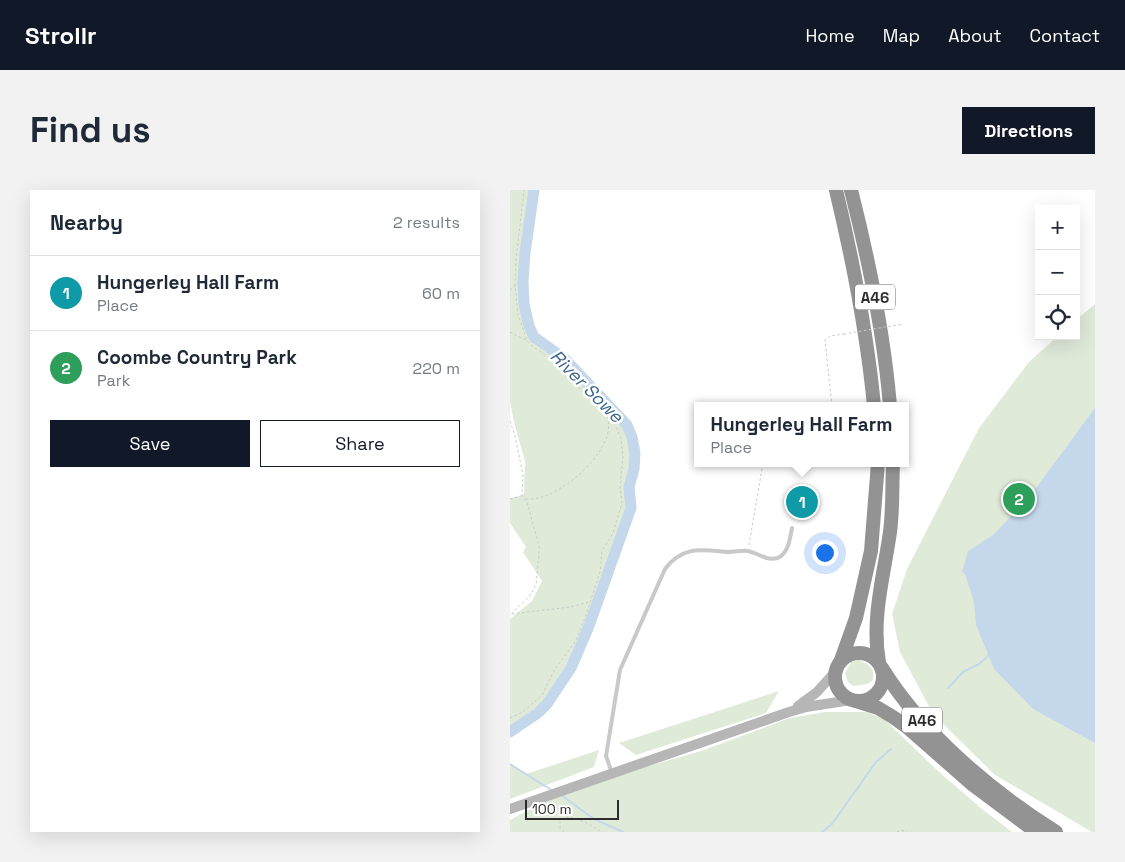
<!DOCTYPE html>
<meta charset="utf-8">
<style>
:root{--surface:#fff;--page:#f2f2f3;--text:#1f2937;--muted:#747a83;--line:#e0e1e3;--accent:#111827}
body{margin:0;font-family:"Space Grotesk",sans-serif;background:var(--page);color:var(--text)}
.controls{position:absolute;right:15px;top:15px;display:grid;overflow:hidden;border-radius:0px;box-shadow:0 5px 20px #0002}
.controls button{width:45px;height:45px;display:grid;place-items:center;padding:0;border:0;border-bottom:1px solid var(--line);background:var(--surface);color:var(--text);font:25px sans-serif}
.scale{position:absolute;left:15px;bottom:12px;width:94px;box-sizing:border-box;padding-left:5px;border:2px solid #2c2c2c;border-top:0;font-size:14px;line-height:18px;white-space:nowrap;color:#2c2c2c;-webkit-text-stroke:4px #fff;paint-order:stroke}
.you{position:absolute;left:314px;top:362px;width:18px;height:18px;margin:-12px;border:4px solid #fff;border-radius:50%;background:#1a73e8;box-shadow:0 0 0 8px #1a73e833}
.badge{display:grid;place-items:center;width:32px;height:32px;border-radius:50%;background:var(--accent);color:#fff;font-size:16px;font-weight:700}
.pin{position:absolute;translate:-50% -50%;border:2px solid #fff;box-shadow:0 1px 5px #0006}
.popup{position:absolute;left:184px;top:212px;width:215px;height:65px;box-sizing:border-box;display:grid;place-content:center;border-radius:0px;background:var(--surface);filter:drop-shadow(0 1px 4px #0005);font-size:16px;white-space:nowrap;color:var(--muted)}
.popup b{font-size:19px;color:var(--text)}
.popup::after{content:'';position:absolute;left:50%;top:100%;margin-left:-10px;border:10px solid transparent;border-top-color:var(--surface)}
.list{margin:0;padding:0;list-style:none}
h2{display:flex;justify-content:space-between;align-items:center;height:65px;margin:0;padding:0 20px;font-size:21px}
h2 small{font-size:16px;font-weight:400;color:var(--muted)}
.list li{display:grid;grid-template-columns:32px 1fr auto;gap:15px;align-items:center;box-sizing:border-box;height:75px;padding:0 20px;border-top:1px solid var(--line)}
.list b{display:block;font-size:19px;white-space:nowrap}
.list p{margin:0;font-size:16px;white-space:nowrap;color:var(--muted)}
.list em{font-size:16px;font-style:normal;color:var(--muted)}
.actions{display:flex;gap:10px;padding:15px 20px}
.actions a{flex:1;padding:11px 0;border:1px solid var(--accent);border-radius:0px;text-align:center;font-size:18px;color:var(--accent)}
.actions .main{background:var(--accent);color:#fff}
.icon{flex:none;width:28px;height:28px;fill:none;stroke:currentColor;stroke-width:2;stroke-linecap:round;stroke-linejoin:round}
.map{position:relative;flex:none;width:585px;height:642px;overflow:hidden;border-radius:0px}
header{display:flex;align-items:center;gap:30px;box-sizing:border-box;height:70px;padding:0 25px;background:var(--accent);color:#fff}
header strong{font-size:24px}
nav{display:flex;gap:28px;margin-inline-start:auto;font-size:18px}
.intro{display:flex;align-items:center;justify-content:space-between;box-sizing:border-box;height:120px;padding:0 30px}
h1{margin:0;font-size:35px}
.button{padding:12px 22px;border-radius:0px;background:var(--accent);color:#fff;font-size:18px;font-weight:700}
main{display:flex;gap:30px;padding:0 30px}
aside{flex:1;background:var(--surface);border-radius:0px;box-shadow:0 5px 20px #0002}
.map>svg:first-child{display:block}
.green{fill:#e0ead9}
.water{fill:#c5d8eb}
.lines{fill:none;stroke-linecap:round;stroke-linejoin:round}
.stream{stroke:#c5d8eb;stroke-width:2}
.river{stroke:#c5d8eb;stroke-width:11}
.path{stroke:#c9c9c9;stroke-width:1;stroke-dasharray:2.5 2.5;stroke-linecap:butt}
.lane{stroke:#c9c9c9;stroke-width:4}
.secondary{stroke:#b6b6b6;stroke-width:10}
.highway{stroke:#939393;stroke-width:14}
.path-bridge{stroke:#c9c9c9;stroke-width:1;stroke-dasharray:2.5 2.5;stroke-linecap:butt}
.labels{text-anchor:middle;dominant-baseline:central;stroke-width:5;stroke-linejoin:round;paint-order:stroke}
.shield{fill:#fff;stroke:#6b6b6b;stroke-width:1}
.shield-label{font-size:15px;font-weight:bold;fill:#2c2c2c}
.water-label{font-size:18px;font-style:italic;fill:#3a648e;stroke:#fff}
</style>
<header>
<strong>Strollr</strong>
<nav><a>Home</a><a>Map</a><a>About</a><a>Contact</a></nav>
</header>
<div class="intro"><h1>Find us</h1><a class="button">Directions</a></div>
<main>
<aside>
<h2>Nearby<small>2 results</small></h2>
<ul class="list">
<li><span class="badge" style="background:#0f9aa8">1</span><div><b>Hungerley Hall Farm</b><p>Place</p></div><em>60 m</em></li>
<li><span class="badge" style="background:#2e9e5b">2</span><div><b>Coombe Country Park</b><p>Park</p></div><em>220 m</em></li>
</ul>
<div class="actions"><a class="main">Save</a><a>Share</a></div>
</aside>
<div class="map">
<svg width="585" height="642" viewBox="0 0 585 642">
<rect width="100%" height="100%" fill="#fff"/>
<g class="green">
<path d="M0,0H27C23,32 9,114 25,140C29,148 42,153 49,159C73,181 95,207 119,230L125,242L129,267L127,286L122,297L125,306L123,321L80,442L64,483L28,523L0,542V429L22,411L32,391L13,362L16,357L0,333V308L10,306L14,304L15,271L5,236L0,212Z"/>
<path d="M585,114V642H582L485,585L423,524L390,462L382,424L397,379L469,238L519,172L548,146H566V130Z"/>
<path d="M349,470C359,474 365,478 363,490L358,494L343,496L338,492L335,483L341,472Z"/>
<path d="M269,501L256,523L126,565L109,553Z"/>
<path d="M315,522H356L374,529L428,581L472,619L502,642H0V630L30,614L115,583L191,561L280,528Z"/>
<path d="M89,560L84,577L0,609V574L16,584Z"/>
</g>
<path class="water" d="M585,218V553L523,519L484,479L466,435L464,412L455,384L452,382L458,361L483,345L517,310Z"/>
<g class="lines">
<g class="stream">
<path d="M438,498L453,482L469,474L478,466"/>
<path d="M0,574L43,601"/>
<path d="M51,605L84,629L113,642"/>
<path d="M312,642L322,634L366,572L381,559"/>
</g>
<path class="river" d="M0,542L28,523L37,514L61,478L79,436L121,318L119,297L124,279L125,263L122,247L117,235L55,169L24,147L19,136L14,114L13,92L15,63L24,0"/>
<g class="path">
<path d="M0,100L5,96"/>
<path d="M0,142L17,151"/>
<path d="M322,216L315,150L320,146L334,144"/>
<path d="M0,231L5,246L13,285L12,306L17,312L29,356V364L26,395L19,407L0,425"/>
<path d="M0,309L11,306"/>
<path d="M16,309C20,309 24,309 28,308C56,302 105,260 98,229"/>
<path d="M239,355L253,273"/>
<path d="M2,424L60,417L79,412"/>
<path d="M0,528L13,522L32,505L45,479L65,452L75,428L90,382L92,361L103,343L112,313L110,297L113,266L111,248L105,235L60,189L54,177L22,156L17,151L8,124L5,95L6,70L14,0"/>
<path d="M54,642L50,638V631L55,627C70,628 79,634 91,642"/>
<path d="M387,642L390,640L397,642"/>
</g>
<path class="lane" d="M102,583L96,566L110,480L155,379C173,355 192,360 218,362C225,362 232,360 238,361C248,363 261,374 271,366C279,360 280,347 282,338"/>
<g class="secondary">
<path d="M288,516L307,502L325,482"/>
<path d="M0,619L279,522L296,517L341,510"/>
</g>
<g class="highway">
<path d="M326,0C343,71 357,143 364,216"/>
<path d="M341,0C359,71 374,143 380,216"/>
<circle cx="349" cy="487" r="24"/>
<path d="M331,470L346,428L361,361L368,273"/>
<path d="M369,472C361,429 374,385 380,342C383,320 382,296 383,273"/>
<path d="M372,478C412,543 481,601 546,642"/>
<path d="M346,511L368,518L383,527L397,537L463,595L526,642"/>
</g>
<path class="path-bridge" d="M334,144L393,134"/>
</g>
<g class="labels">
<g class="shield">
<rect x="345" y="94.5" width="40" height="25" rx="4"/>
<rect x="392" y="517.5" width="40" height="25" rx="4"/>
</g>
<g class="shield-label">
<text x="365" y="107">A46</text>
<text x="412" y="530">A46</text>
</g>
<g class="water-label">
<text transform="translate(77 196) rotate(45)">River Sowe</text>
</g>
</g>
</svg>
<div class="controls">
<button>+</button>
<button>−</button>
<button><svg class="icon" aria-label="locate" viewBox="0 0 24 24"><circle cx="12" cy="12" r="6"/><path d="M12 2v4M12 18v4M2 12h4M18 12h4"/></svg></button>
</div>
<div class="scale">100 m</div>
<div class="you"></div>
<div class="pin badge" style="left:292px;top:312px;background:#0f9aa8">1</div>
<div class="popup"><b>Hungerley Hall Farm</b>Place</div>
<div class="pin badge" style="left:509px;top:309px;background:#2e9e5b">2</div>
</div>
</main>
